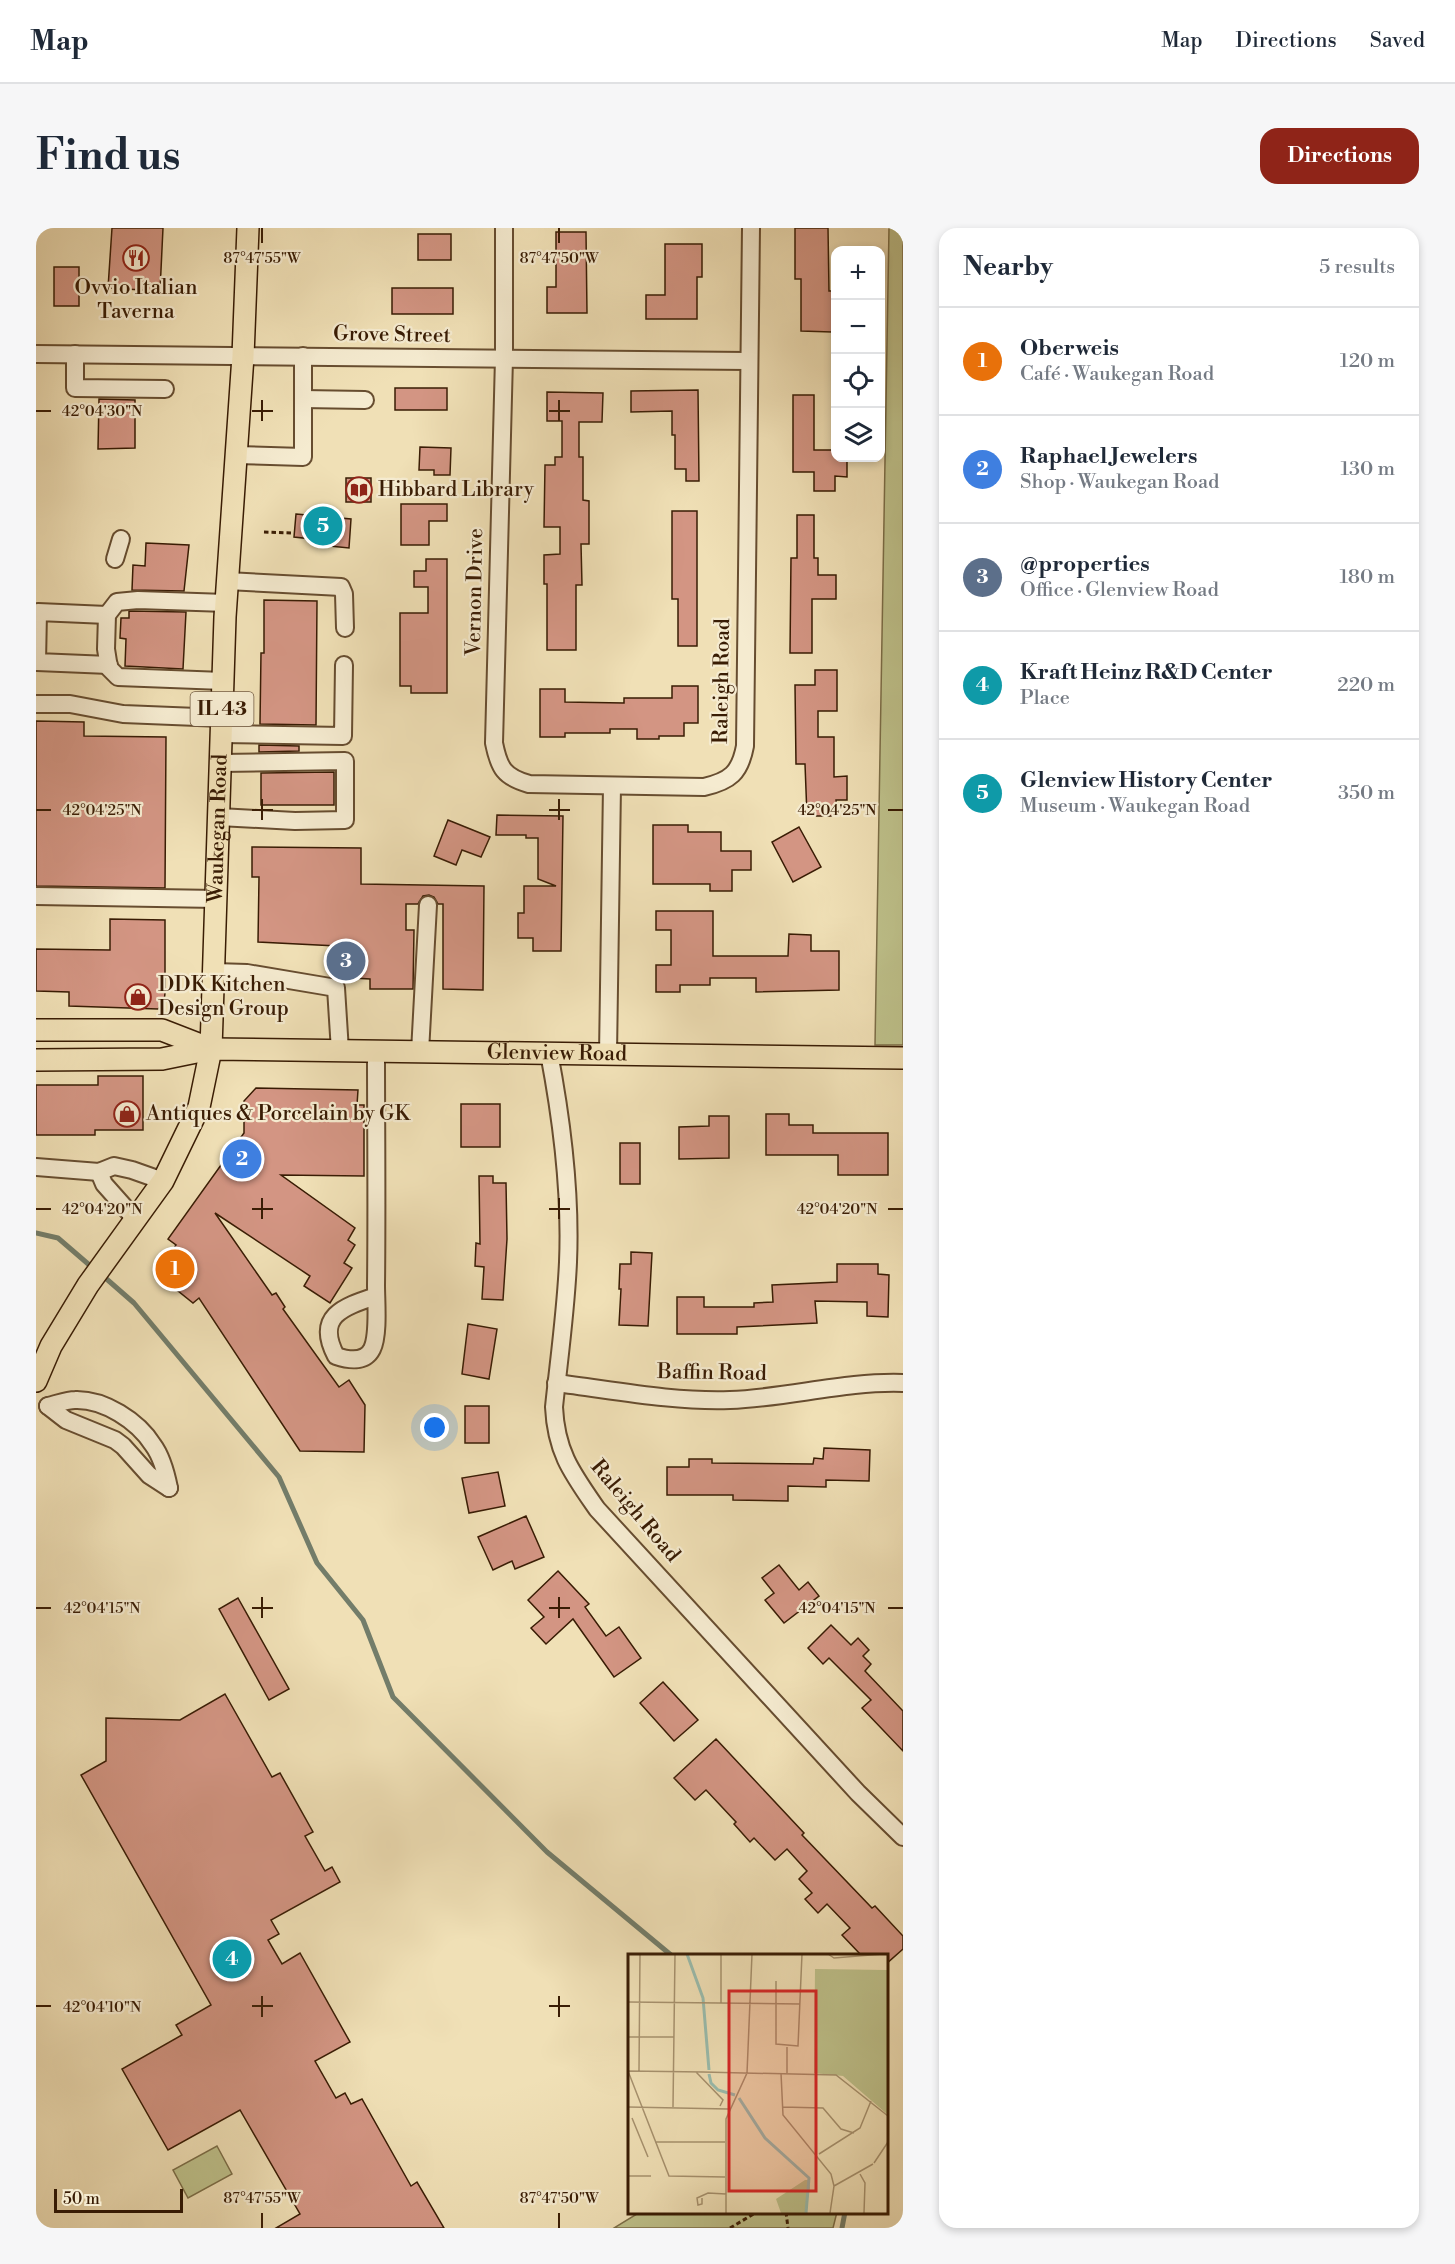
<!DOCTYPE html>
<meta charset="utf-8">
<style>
:root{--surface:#fff;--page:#f6f6f7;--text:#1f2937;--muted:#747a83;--line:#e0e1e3;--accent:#8f2418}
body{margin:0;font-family:"Libre Bodoni",serif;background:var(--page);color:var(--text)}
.controls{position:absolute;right:18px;top:18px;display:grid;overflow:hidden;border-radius:12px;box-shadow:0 3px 9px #0003}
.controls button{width:54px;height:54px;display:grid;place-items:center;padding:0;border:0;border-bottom:2px solid var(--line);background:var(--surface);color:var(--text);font:30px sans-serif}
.scale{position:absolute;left:18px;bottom:15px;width:129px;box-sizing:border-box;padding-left:6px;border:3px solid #391c04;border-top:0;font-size:16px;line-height:21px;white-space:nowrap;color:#391c04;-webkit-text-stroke:4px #f5ebd0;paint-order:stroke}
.you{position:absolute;left:399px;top:1200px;width:21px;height:21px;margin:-15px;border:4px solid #fff;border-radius:50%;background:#1a73e8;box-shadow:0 0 0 9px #1a73e833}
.badge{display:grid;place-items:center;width:39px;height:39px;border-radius:50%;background:var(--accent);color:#fff;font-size:20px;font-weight:700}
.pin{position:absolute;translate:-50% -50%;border:3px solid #fff;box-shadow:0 2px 6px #0006}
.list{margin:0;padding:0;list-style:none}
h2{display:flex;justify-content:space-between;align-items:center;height:78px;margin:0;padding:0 24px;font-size:26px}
h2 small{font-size:20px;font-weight:400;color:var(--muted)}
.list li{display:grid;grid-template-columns:39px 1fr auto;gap:18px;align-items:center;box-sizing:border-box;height:108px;padding:0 24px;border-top:2px solid var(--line)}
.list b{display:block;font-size:22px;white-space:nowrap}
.list p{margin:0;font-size:20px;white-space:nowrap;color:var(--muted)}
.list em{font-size:20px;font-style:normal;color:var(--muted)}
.icon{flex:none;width:33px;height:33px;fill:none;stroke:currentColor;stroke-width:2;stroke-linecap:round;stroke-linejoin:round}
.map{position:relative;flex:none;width:867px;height:2000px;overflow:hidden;border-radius:18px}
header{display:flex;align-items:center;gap:36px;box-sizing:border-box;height:84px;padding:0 30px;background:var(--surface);border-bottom:2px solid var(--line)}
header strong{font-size:28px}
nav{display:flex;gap:33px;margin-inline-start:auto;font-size:21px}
.intro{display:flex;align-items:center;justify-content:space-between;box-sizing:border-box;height:144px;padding:0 36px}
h1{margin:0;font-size:42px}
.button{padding:15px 27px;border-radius:18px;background:var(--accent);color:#fff;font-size:21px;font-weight:700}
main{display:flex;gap:36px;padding:0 36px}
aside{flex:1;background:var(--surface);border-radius:18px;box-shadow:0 3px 9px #0003}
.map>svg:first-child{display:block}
.green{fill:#bec18b;stroke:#7c6e48;stroke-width:1.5}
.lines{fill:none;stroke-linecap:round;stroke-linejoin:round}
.stream{stroke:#737d6a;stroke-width:5}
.building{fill:#d39583;stroke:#391c04;stroke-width:1.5}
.minor-casing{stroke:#674d30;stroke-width:20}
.major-casing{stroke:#391c04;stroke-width:24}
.path{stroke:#391c04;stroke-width:3;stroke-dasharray:4.5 3;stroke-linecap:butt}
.minor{stroke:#f5ebd0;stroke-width:16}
.major{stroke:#f0e0b6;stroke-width:21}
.ticks{fill:none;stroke:#391c04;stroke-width:2}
.labels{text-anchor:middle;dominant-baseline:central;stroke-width:4.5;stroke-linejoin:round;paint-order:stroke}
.shield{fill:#f5ebd0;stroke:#715a41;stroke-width:1.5}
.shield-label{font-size:20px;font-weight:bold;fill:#391c04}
.poi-label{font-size:21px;fill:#391c04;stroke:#f5ebd0;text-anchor:start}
.street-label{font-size:21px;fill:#391c04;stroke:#f5ebd0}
.inset-river{fill:none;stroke:#9abdae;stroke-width:3}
.inset-road{fill:none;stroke:#a7926f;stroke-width:1.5}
.view{fill:#d62828;fill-opacity:0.15;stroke:#d62828;stroke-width:3}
.inset-edge{fill:none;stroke:#391c04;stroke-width:3}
.ticks-label{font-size:15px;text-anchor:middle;fill:#391c04;stroke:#f5ebd0;stroke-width:4.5;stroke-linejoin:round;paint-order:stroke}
</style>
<header>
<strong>Map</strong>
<nav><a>Map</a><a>Directions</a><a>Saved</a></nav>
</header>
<div class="intro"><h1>Find us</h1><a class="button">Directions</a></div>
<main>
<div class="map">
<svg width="867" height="2000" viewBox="0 0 867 2000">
<rect width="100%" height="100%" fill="#f0e0b6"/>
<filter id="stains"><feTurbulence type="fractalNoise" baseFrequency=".00333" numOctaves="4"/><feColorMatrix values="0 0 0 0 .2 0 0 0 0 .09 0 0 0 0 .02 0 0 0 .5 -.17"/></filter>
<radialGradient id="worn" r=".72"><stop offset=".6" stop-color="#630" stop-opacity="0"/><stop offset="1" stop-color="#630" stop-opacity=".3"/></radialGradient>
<g class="green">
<path d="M853,0H867V817H839Z"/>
<path d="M181,1918L196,1946L152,1970L137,1942Z"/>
<path d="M604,1984H801L797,2000H578Z"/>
</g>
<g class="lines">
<g class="stream">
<path d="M0,1005L22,1010L58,1041"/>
<path d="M66,1047L98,1075L243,1249L281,1335L327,1392L357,1469L511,1624L635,1727"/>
<path d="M806,2000L809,1984"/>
</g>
</g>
<g class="building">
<path d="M76,0H127L124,63L72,60Z"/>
<path d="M759,0H792L793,63H796V104L765,103V51H759Z"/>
<path d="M520,4H550L551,85H511V59H520Z"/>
<rect x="382" y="6" width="33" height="26"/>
<path d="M629,16H666V49H661V91H610V67H629Z"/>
<rect x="18" y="39" width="25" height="39"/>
<rect x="356" y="60" width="61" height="26"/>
<rect x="359" y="160" width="52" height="22"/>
<path d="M662,162L663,253H650V241H639V207H636V183L595,184V163Z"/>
<path d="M511,164L567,165L566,194H543V229H547V272L553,273V316H545L546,357H540V422H511V356H508V327L524,326V299H508L509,237H519V229H526V193H511Z"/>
<path d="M757,167H778V222H800V230H811V249L799,248V263H778V244H757Z"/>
<path d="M63,171L99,172V220L62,221Z"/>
<path d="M384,219L415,220L414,247H398V242H383Z"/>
<rect x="310" y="250" width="25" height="24"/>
<path d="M365,276H411V293H393V317H365Z"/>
<path d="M636,283H661V418H642V371H636Z"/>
<path d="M260,286L315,291L313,320L284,317L285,312L258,309Z"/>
<path d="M761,287H778V330H782V347H800V371H776V425H754L755,330H761Z"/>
<path d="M110,315L153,317L148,363L96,362L97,337L109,338Z"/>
<path d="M390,331H411V465H375V458H364V385H392V359H378V343H390Z"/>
<path d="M228,372L281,373L280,497L224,496L225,425H228Z"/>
<path d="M93,383L150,384L147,441L89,438L90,411L84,410L85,390H93Z"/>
<path d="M779,442H801V483H782V509H798V549L811,548V572H800L801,588H771L769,536H760L759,457H779Z"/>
<path d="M636,458H662V495H648V508H623V511H601V501H574V505H529V509H504V461H529V474L588,475V470H636Z"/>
<path d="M0,493L48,494V508L130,509L129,660L0,658Z"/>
<path d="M223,517L263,518V523L223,524Z"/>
<path d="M298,544V577H225V545Z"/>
<path d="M461,587L527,588L525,723H497V710H482V685H488V658H520L502,651V610H490V607H460Z"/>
<path d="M412,592L454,609L445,629L426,622L420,637L398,628Z"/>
<path d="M617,597H652V604H685V623H715V642H696V663H674V656H617Z"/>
<path d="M763,599L785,639L757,654L736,614Z"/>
<path d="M216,619L325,620V656L448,658L447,762L407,761V676H402L398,669L393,667L387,668L382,676H370V702H378L377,761H334V751L300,749L301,718L222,714L223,649H216Z"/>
<path d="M620,683H677V728H752L753,706L775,707V723H803V762L720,764V750H674V757H644V764H620V737H635V702H620Z"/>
<path d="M74,691L129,692V765L128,774L125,778L122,781L33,778V764L0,763V721L74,722Z"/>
<path d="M62,848H107V902H59V907H0V857H62Z"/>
<path d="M220,860L322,862L321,877H328V948L245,947L319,1000L312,1012L319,1017L308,1035L316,1040L294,1075L268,1058L274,1048L179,985L236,1067L240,1065L249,1079L247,1081L303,1159L313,1152L329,1177L328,1224L264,1223L163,1070L157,1075L121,1046L140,1017L132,1011L208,905V873Z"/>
<rect x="425" y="876" width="39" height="43"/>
<path d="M730,886H753V897H777V905H852V947H802V927H730Z"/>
<path d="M673,888H693V930L643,931V899L673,898Z"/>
<rect x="584" y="915" width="20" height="41"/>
<path d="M443,948H457V955H470L471,1011L467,1072L446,1071L448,1039L439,1038L440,1015L444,1016Z"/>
<path d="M595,1024L616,1025L612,1098L583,1097L585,1061H583L584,1036H595Z"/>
<path d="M801,1036H842V1046L853,1047L852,1089L831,1088V1074L779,1073L781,1095L701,1099V1106H641V1069H668V1079H718V1075L737,1074L736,1057L801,1054Z"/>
<path d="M432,1096L461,1101L453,1151L426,1146Z"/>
<rect x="429" y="1178" width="24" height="37"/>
<path d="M788,1220L834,1222L833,1253L790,1252V1259L752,1258V1273L697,1272V1267H631V1239H653V1231H676V1235L777,1236L778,1230L787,1231Z"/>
<path d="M462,1244L469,1278L433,1285L426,1250Z"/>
<path d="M490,1288L508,1329L479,1341L476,1333L457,1342L442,1309Z"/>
<path d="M743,1337L763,1362L772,1354L783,1368L748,1395L729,1372L738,1365L726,1350Z"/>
<path d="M522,1343L553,1376L549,1379L570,1408L583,1399L605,1430L578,1449L537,1391L510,1416L495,1400L508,1389L492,1372Z"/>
<path d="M202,1370L253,1461L233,1472L183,1381Z"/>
<path d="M795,1397L815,1417L822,1410L833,1422L827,1428L835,1436L829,1443L867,1483V1523L826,1480L835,1472L793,1430L787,1436L772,1420Z"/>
<path d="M627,1454L662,1492L638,1513L604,1475Z"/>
<path d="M189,1466L236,1549L244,1545L277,1604L269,1608L289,1643L296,1639L304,1654L235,1692L243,1706L232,1712L246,1736L264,1725L314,1814L279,1833L300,1870L309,1865L315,1876L326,1871L375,1958L381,1954L408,2000H240L264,1986L204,1882L132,1922L86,1841L146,1807L140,1797L175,1777L45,1547L70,1533V1490L144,1492Z"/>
<path d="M680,1511L768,1605L766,1607L836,1680L839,1678L867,1708V1721L850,1736V1727H825L806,1707L814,1700L791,1676L782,1685L769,1671L776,1665L763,1651L771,1643L751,1621L739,1632L718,1610L714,1614L698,1596L700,1594L670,1562L659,1572L638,1550Z"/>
</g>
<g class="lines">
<g class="minor-casing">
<g id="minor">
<path d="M468,0V130L458,515C463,540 468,549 493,556L668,559C694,553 704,545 709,518L715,0"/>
<path d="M0,126L712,133"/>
<path d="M39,126V160L129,161"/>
<path d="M267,171L329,172"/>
<path d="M199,227L267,229V128"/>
<path d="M79,331L85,311"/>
<path d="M191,353L305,359L308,366L309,400"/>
<path d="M71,387L2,384L1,434L73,437"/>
<path d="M187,453L82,449L73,440L70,421L71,387L81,374L102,372L190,375"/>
<path d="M0,476H34L87,486L186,490"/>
<path d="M186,506L307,508L308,437"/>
<path d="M183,589L259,593L309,592V533L185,535"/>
<path d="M0,668L181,671"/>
<path d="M178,744L211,745L300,760L304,823"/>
<path d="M384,824L392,677"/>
<path d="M513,825C526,893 535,964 532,1034C530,1082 523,1131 518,1179C520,1224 536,1245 561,1281L822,1565L867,1609"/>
<path d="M572,826L576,558"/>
<path d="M0,939L63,944L78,938L96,942L127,953"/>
<path d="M63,944L68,956L100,992"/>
<path d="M340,1068C307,1079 279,1088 300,1128C312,1132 329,1135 336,1121C343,1107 340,1073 340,1057C341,979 340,901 340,823"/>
<path d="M520,1155C577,1162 636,1174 694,1172C752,1170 809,1153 867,1155"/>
<path d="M12,1178C21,1176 31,1172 39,1172C68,1171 102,1193 117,1217C126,1229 130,1245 133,1260"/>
<path d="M12,1178L30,1192L79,1212L87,1218L113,1247L133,1260"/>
</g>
</g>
<g class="major-casing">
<g id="major">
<path d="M0,802H126L175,821"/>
<path id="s1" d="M0,832L126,831L175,821L867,830"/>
<path id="s2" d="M0,1153L15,1118L52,1057L127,953L163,879L175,821L189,389L207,128L212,0"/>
</g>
</g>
<g class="path">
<path d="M228,304L258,305"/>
<path d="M750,1984L752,2000"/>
<path d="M694,2000L721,1984"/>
</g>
<use href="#minor" class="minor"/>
<use href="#major" class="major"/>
</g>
<path class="ticks" d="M226,0V15M523,0V15M226,172V193M523,172V193M0,183H15M216,183H237M513,183H534M226,571V592M523,571V592M0,582H15M216,582H237M513,582H534M852,582H867M226,970V991M523,970V991M0,981H15M216,981H237M513,981H534M852,981H867M226,1369V1390M523,1369V1390M0,1380H15M216,1380H237M513,1380H534M852,1380H867M226,1768V1789M523,1768V1789M0,1778H15M216,1778H237M513,1778H534M226,1985V2000M523,1985V2000"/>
<defs>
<g id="restaurant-ring" transform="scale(1.35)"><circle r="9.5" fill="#f5ebd0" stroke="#8f2418" stroke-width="1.5"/><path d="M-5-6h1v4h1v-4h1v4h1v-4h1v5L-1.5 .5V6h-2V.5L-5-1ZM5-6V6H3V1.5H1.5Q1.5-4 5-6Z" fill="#8f2418"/></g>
<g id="library-ring" transform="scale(1.35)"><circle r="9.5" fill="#f5ebd0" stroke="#8f2418" stroke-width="1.5"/><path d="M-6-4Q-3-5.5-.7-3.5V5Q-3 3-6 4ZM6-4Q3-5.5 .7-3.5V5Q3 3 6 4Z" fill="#8f2418"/></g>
<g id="shop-ring" transform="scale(1.35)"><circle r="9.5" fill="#f5ebd0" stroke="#8f2418" stroke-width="1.5"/><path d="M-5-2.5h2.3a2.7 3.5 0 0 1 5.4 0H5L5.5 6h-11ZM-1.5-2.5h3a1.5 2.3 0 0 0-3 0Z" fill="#8f2418"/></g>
</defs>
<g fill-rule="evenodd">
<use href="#restaurant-ring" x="100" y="30"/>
<use href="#library-ring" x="323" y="262"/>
<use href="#shop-ring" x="102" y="769"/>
<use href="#shop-ring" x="91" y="886"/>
</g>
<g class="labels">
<rect class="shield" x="154.5" y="464" width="63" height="34" rx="4.5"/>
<g class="shield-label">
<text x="186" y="481">IL 43</text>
</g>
<g class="poi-label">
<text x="100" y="60" text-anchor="middle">Ovvio Italian<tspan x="100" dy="24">Taverna</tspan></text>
<text x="342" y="262">Hibbard Library</text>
<text x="122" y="757">DDK Kitchen<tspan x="122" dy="24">Design Group</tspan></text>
<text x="110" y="886">Antiques &amp; Porcelain by GK</text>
</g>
<g class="street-label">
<text transform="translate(356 107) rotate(1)">Grove Street</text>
<text transform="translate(439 364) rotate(-89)">Vernon Drive</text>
<text transform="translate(686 453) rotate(-89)">Raleigh Road</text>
<text stroke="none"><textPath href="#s2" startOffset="600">Waukegan Road</textPath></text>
<text stroke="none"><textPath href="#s1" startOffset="522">Glenview Road</textPath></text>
<text transform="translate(676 1145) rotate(1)">Baffin Road</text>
<text transform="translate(599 1283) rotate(50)">Raleigh Road</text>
</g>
</g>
<g transform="translate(592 1726)">
<rect width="260" height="260" fill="#f0e0b6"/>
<path d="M187,15L259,16V160L215,122L186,119ZM177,226H181L182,234L177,259H153L148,245Z" fill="#bec18b"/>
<path class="inset-river" d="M59,0L75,44L81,116M81,120L83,129L90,136L107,141M111,144L137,184L181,224L178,259"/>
<path class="inset-road" d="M200,0L206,4L255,0M148,27V90L170,92L174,0M0,48L172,50M93,49V0M0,83H46M0,117L41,222L97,223M0,117L75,118M11,117L12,0M68,118L95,146L92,152M75,118L208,121L260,162M153,119L155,161L203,220L206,232L202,259M159,119V93M0,153L100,155M45,153L47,0M154,153L195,154L213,175L226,179M4,164L20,203M27,188H97M191,200L232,174L243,147M246,209L260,188M232,220L237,229L236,259M0,222H23M206,232L245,210M74,244V250L70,251L69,244L80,239L98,240M98,259V165L119,119L124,0"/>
<path class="view" d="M101,37H188V237H101Z"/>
<rect width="260" height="260" class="inset-edge"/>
</g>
<g class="ticks-label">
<text x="226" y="35">87°47'55"W</text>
<text x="523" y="35">87°47'50"W</text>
<text x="66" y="188">42°04'30"N</text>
<text x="66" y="587">42°04'25"N</text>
<text x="801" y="587">42°04'25"N</text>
<text x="66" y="986">42°04'20"N</text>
<text x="801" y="986">42°04'20"N</text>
<text x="66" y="1385">42°04'15"N</text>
<text x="801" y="1385">42°04'15"N</text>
<text x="66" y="1784">42°04'10"N</text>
<text x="226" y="1975">87°47'55"W</text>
<text x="523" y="1975">87°47'50"W</text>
</g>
<rect width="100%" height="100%" filter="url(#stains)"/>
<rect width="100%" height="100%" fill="url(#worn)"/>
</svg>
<div class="controls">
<button>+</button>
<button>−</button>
<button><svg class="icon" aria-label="locate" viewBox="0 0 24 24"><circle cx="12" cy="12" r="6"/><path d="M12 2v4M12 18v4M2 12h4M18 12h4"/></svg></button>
<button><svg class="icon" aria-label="layers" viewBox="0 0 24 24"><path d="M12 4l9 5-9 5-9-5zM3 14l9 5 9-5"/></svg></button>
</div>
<div class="scale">50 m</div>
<div class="you"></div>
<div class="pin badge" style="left:139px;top:1041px;background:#e8710a">1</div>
<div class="pin badge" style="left:206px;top:931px;background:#3f7fe0">2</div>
<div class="pin badge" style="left:310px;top:733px;background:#5c6f8a">3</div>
<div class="pin badge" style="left:196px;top:1731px;background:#0f9aa8">4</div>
<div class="pin badge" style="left:287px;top:298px;background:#0f9aa8">5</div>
</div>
<aside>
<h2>Nearby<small>5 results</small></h2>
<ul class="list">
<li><span class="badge" style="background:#e8710a">1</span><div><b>Oberweis</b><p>Café · Waukegan Road</p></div><em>120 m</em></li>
<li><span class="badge" style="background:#3f7fe0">2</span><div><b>Raphael Jewelers</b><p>Shop · Waukegan Road</p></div><em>130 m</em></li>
<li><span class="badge" style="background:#5c6f8a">3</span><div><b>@properties</b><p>Office · Glenview Road</p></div><em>180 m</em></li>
<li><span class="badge" style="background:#0f9aa8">4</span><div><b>Kraft Heinz R&amp;D Center</b><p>Place</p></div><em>220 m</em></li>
<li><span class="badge" style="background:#0f9aa8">5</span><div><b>Glenview History Center</b><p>Museum · Waukegan Road</p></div><em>350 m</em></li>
</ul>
</aside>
</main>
